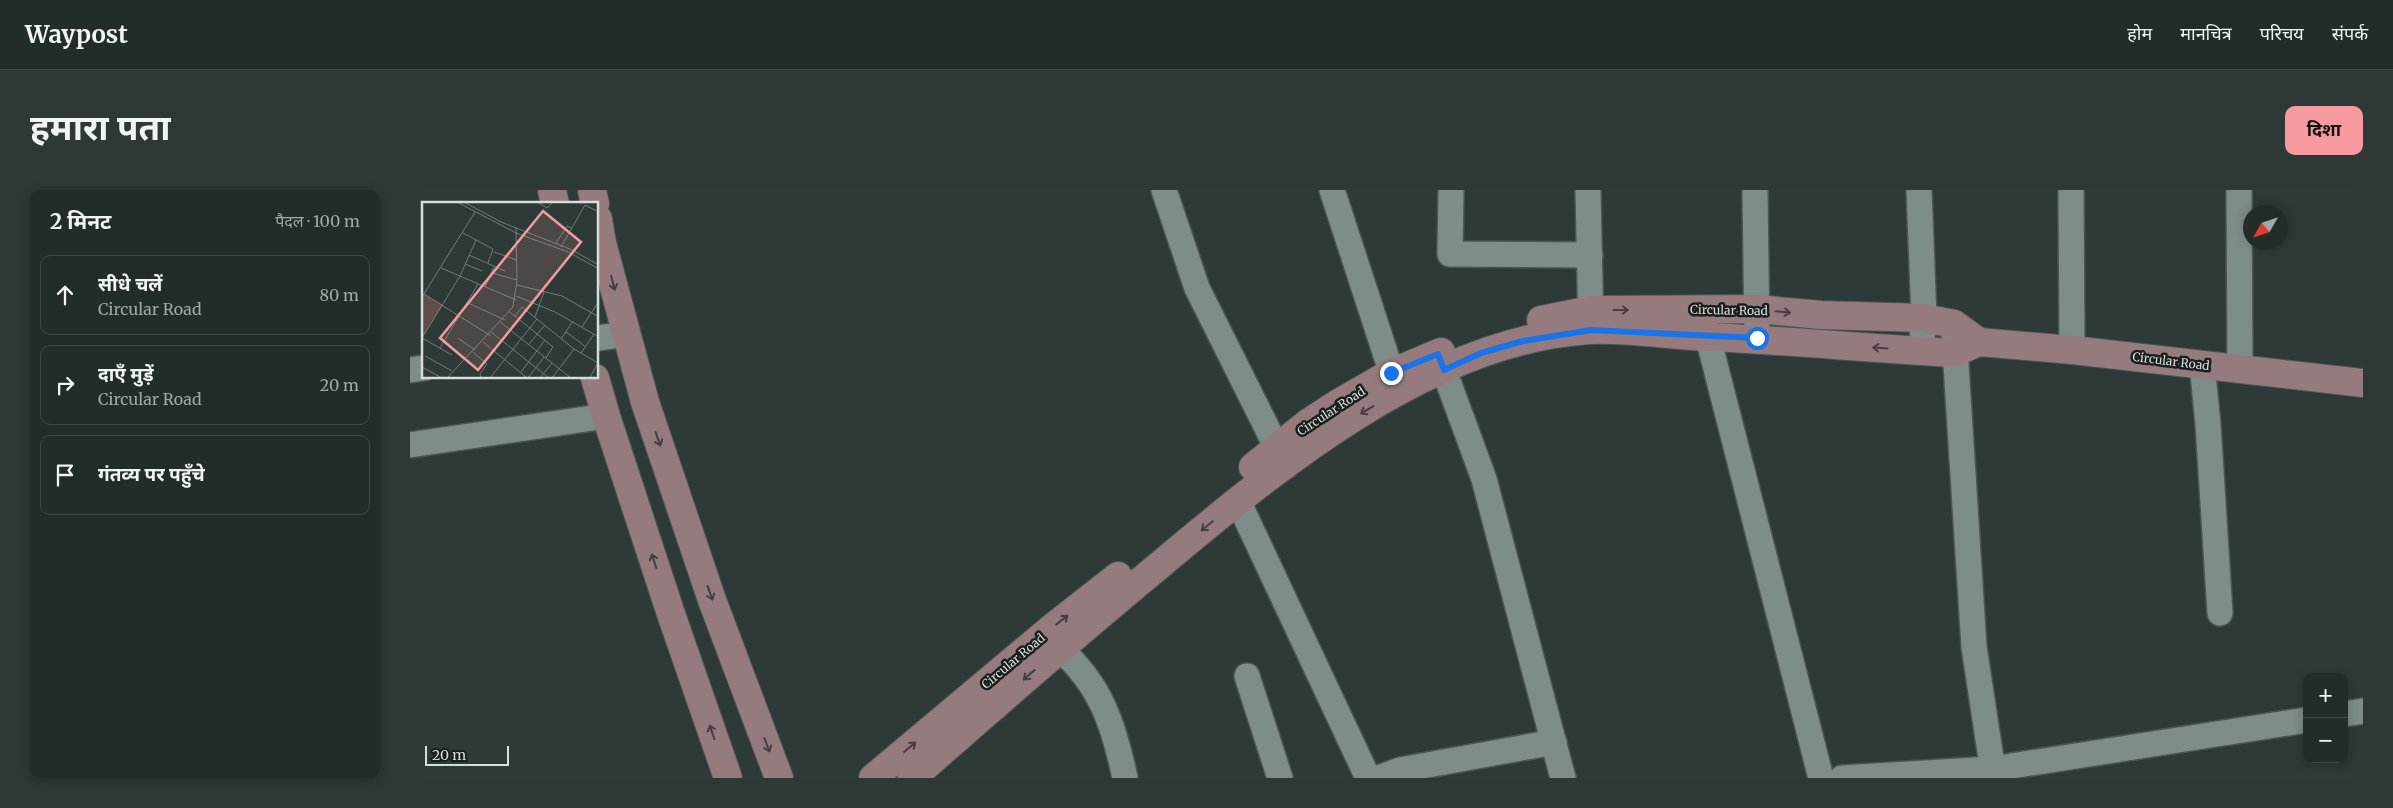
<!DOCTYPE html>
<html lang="hi">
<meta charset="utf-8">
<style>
:root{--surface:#222c29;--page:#2e3835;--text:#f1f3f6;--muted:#a2a7a8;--line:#3f4846;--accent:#f59b9f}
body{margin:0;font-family:Merriweather,"Noto Sans Devanagari",serif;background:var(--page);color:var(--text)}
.controls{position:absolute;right:15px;bottom:15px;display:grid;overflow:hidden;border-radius:10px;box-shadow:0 2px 12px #0003}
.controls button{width:45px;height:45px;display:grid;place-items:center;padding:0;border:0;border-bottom:1px solid var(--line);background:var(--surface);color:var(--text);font:25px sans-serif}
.compass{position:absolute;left:1833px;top:15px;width:45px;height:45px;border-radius:50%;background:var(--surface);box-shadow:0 2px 12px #0003;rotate:231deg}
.scale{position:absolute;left:15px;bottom:12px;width:84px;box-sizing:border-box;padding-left:5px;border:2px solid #d6dedc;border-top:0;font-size:14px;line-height:18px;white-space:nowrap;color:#d6dedc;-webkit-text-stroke:4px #1a1f1e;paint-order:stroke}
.stop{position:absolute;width:15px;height:15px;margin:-11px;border:4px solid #1a73e8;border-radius:50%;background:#fff}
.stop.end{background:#1a73e8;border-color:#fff;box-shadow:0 1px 5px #0008}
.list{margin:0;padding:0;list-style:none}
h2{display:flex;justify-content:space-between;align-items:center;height:65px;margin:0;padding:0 20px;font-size:21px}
h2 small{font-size:16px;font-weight:400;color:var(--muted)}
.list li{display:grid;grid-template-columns:32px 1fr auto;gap:15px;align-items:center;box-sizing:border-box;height:80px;margin:0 10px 10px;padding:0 10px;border:1px solid var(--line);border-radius:10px}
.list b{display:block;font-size:19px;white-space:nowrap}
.list p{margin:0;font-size:16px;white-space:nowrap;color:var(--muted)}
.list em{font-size:16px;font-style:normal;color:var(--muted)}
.icon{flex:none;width:28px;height:28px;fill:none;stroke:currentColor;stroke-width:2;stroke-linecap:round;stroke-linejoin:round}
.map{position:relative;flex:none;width:1953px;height:588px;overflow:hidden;border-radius:10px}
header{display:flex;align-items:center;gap:30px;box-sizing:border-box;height:70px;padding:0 25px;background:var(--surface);border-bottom:1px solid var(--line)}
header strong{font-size:24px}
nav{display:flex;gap:28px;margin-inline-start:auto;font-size:18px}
.intro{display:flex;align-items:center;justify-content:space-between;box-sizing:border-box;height:120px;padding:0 30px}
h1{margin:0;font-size:35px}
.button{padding:12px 22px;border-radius:10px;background:var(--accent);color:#111;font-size:18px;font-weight:700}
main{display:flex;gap:30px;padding:0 30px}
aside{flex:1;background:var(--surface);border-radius:10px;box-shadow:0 2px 12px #0003}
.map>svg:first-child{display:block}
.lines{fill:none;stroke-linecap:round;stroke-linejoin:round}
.minor-casing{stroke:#4b5654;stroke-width:28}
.secondary-casing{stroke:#4b5654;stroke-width:30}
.minor{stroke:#7e8c8a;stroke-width:25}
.secondary{stroke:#957b7d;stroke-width:28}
.oneway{stroke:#453f3f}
.route{stroke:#1a73e8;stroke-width:6}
.labels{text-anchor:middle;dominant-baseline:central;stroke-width:5;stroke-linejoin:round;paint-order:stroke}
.street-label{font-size:12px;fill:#d6dedc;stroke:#1a1f1e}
.inset-road{fill:none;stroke:#717c79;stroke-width:1}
.view{fill:#f59b9f;fill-opacity:0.15;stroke:#f59b9f;stroke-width:2.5}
.inset-edge{fill:none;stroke:#d6dedc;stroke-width:2.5}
</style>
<header>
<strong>Waypost</strong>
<nav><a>होम</a><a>मानचित्र</a><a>परिचय</a><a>संपर्क</a></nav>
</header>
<div class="intro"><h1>हमारा पता</h1><a class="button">दिशा</a></div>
<main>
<aside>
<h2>2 मिनट<small>पैदल · 100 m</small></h2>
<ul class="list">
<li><svg class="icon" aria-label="ahead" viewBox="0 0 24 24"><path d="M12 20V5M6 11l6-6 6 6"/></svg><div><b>सीधे चलें</b><p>Circular Road</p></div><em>80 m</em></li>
<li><svg class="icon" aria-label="right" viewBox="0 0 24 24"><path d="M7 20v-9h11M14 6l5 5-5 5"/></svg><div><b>दाएँ मुड़ें</b><p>Circular Road</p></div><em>20 m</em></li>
<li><svg class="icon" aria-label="arrive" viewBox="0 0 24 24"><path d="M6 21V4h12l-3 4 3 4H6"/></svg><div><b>गंतव्य पर पहुँचे</b></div></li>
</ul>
</aside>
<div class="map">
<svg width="1953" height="588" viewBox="0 0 1953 588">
<rect width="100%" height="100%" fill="#2d3a37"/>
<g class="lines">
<g class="minor-casing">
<g id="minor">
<path d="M754,0L787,98L876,276"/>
<path d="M922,0L988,202"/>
<path d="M1041,0L1040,64L1180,65"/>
<path d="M1178,0L1181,140"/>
<path d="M1345,0L1347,149"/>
<path d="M1509,0L1514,128L1511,161"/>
<path d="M1661,0L1662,160"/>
<path d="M1829,0L1830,180"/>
<path d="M1293,128L1411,588"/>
<path d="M1544,143L1564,457L1584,588"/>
<path d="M188,148L217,144"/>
<path d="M1028,164L1074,289L1153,588"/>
<path d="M1792,174L1798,234L1810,423"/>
<path d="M0,180L14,178"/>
<path d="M0,255L196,226"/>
<path d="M828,311L958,588"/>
<path d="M650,459C691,495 704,536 715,588"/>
<path d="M837,486L870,588"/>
<path d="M1934,524L1953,521"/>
<path d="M969,588L990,580L1144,552"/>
<path d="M1432,588L1582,579L1897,530"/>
</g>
</g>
<g class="secondary-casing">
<g id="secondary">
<path d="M142,0L145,14"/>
<path d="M182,0L185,14"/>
<path d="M188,29L192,53L235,212L302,410L369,588"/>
<path d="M1131,130L1181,120L1347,119L1411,125L1514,128L1544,134L1569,152"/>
<path d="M185,188L196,226L261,424L318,588"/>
<path d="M843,277L898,233L927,214L981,183L1031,162"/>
<path d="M463,588L643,437L708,386"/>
<path d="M502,588C578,521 655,454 733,389C855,287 1013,150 1180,140C1213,138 1248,144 1281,146C1369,150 1456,158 1544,163L1569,152L1662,160L1953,193"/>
</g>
</g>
<use href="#minor" class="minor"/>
<use href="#secondary" class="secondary"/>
</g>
<defs><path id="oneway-shaft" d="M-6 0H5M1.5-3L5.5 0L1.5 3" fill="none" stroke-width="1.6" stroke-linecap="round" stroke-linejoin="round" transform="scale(1.25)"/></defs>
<g class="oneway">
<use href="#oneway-shaft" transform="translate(203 93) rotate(75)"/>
<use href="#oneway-shaft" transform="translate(1211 120)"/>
<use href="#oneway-shaft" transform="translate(1373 122) rotate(5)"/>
<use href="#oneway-shaft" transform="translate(1470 158) rotate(-176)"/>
<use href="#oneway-shaft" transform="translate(957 220) rotate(149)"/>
<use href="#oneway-shaft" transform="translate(248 249) rotate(71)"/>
<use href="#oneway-shaft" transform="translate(797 336) rotate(141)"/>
<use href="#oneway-shaft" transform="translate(244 371) rotate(-108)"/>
<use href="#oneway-shaft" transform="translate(300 403) rotate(71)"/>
<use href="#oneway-shaft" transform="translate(652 430) rotate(-38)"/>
<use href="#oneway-shaft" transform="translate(619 485) rotate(139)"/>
<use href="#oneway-shaft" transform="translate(302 542) rotate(-109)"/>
<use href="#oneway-shaft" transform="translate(357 555) rotate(69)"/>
<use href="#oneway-shaft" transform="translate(500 557) rotate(-40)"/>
</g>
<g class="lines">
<path class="route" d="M981,183L1028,164L1034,180L1071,163L1113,151L1181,140L1347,148"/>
</g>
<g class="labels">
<g class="street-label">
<text transform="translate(1319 120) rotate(1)">Circular Road</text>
<text transform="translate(1761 171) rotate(7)">Circular Road</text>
<text transform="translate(921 221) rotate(-33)">Circular Road</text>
<text transform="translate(603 471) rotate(-40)">Circular Road</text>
</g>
</g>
<g transform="translate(12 12)">
<rect width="176" height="176" fill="#2d3a37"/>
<path d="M3,92L21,103L0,136V96Z" fill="#654c4c"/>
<path class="inset-road" d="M35,0L94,31L146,50L177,67M42,0L79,20L148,47L177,63M115,0L125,6L131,0M41,31L71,47L66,61M134,41L145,24L150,26M139,45L163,3L177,10M72,50L95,58M47,53L83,69M43,62L60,69M19,66L94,98M70,71L95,78M95,83L140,94L177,115M63,85L72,65M2,92L69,134M94,94L133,110L177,135M0,95L53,10M46,101L83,118M88,110L131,145L124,156M93,114L100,105L152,147L176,161M113,115L122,90M78,120L149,176M160,125L177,99M69,130L127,176M144,130L164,145M0,136L38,74L54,38M0,136L30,153M36,136L53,148M139,137L151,119M61,140L105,176M107,142L123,123M18,146L56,82M51,150L65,162L58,172L59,176M159,151L172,132M3,154L30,169M0,165L20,176M99,170L123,138M25,176L91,105L95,78L94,26M68,176L115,117M106,176L122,155M118,176L130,161M130,176L152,147M171,176L168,175L176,161"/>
<path class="view" d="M121,9L159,40L56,168L18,136Z"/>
<rect width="176" height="176" class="inset-edge"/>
</g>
</svg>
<div class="controls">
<button>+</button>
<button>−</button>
</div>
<svg class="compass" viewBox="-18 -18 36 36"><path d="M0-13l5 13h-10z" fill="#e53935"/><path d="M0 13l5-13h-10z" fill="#a2a7a8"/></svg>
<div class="scale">20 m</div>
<div class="stop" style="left:1347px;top:148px"></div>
<div class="stop end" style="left:981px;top:183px"></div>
</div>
</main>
